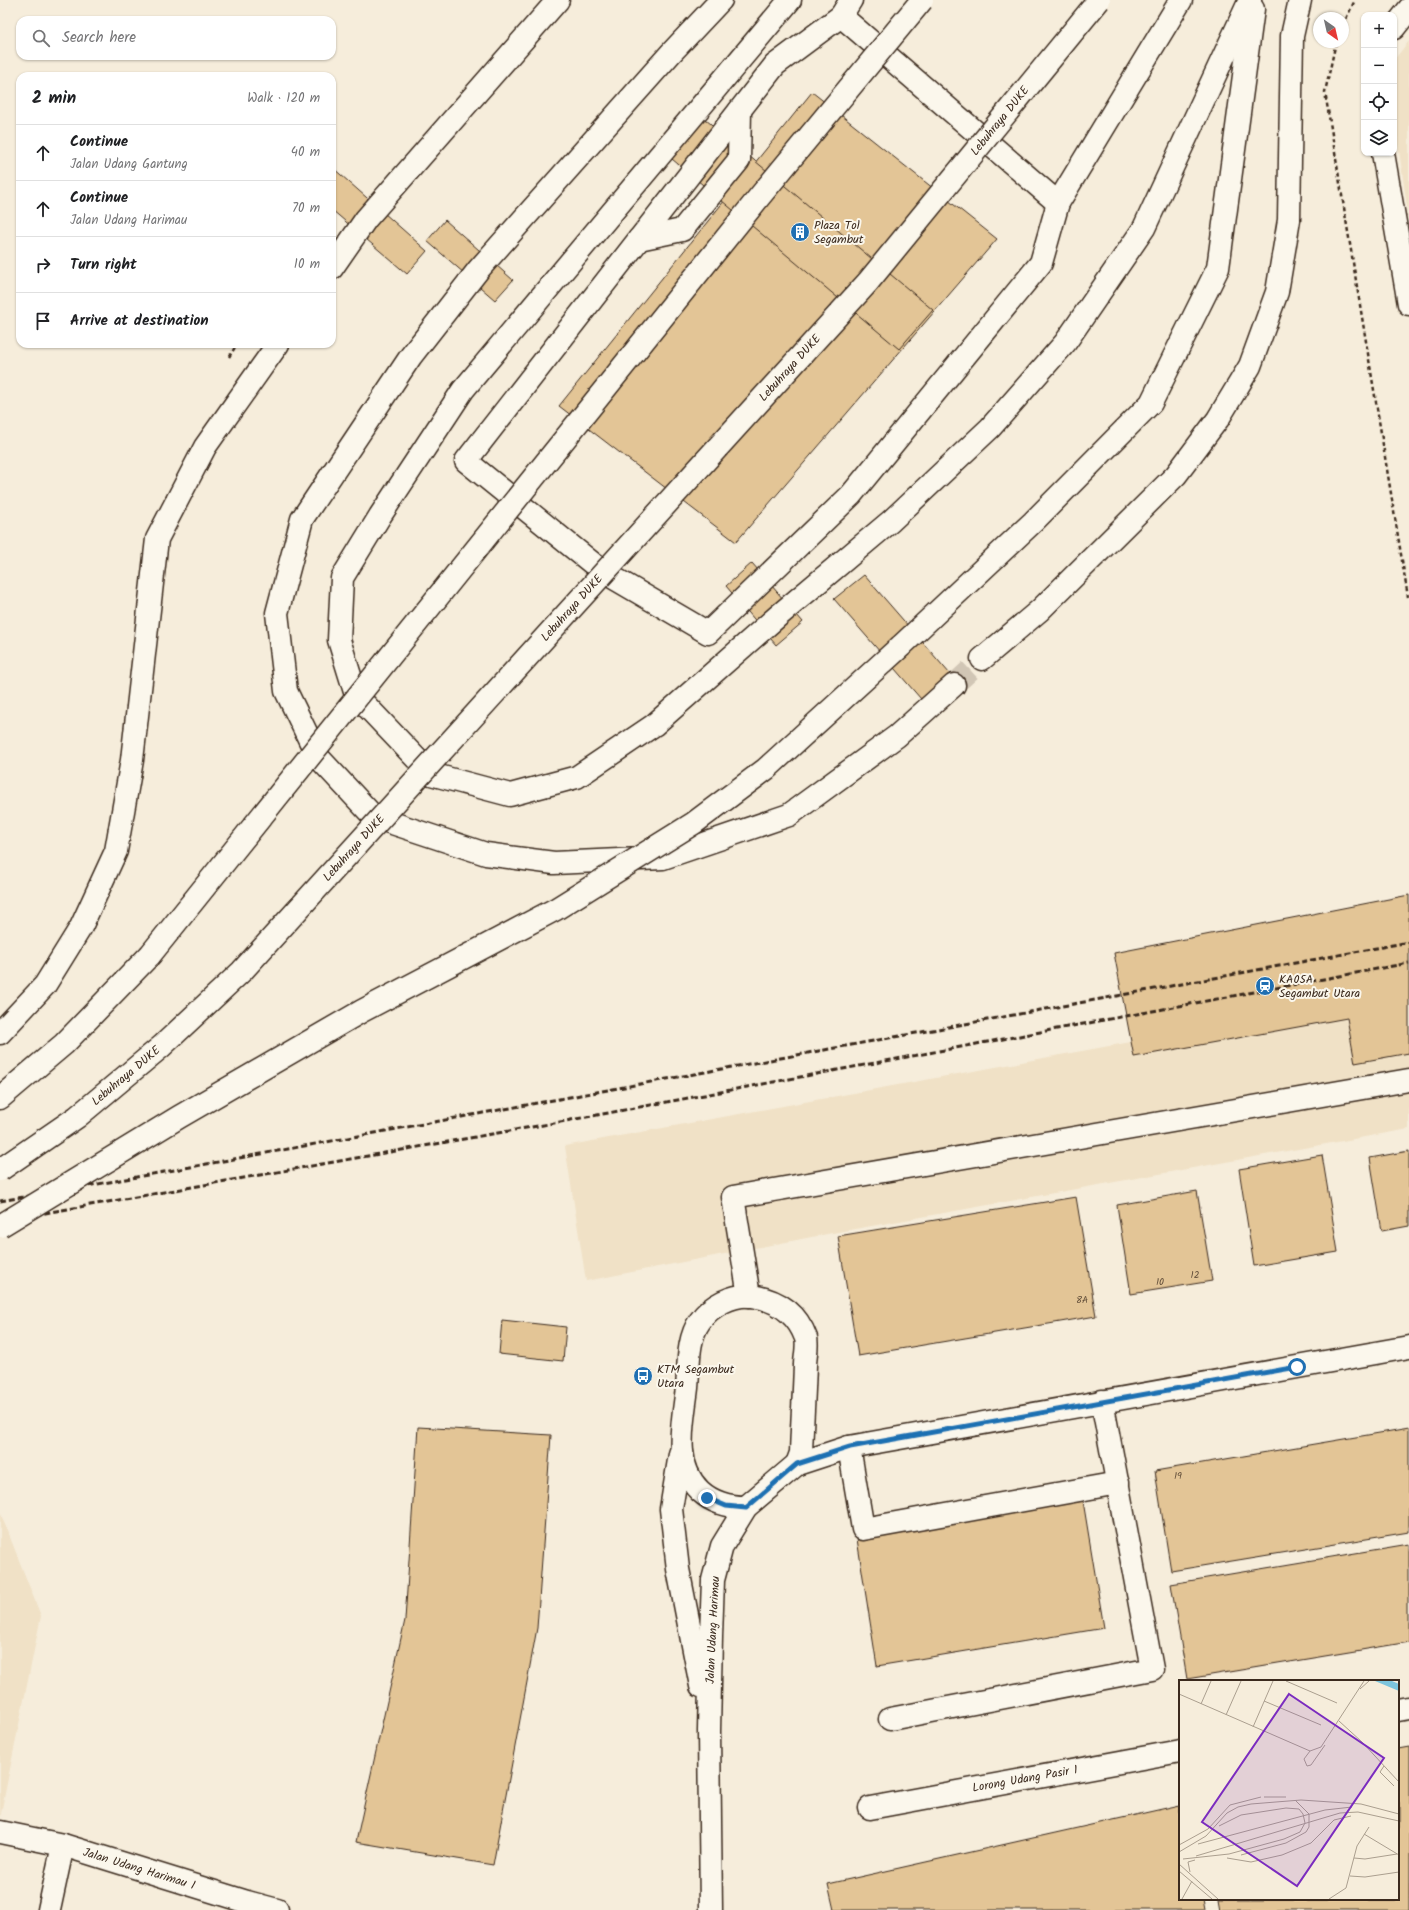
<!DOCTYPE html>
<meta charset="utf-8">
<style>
:root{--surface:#fff;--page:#f2f2f2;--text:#202124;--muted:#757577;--line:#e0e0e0}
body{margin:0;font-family:Kalam,sans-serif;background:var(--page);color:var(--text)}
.controls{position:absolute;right:12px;top:12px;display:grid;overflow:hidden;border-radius:8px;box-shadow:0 1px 3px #0004}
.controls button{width:36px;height:36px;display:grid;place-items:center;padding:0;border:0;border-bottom:1px solid var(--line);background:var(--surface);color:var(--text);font:20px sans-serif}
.compass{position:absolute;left:1313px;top:12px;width:36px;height:36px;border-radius:50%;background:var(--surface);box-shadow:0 1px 3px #0004;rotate:146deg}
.stop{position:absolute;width:12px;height:12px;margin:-9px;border:3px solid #1f6fb2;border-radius:50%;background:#fff}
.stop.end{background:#1f6fb2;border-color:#fff;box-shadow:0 1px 4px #0008}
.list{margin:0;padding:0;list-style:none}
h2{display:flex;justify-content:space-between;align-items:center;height:52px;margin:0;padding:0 16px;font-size:17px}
h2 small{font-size:13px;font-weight:400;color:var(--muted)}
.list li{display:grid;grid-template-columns:26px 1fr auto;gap:12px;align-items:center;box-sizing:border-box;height:56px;padding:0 16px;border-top:1px solid var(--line)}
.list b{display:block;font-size:15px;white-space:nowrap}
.list p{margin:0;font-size:13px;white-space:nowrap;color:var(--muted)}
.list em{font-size:13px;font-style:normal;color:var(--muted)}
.icon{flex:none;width:22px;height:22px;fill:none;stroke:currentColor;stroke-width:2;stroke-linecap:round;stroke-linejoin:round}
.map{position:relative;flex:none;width:1409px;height:1910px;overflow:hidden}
.search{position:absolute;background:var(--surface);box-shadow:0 1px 3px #0004;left:16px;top:16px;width:320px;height:44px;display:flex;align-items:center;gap:10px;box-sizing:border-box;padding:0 14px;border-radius:12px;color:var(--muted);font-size:15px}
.panel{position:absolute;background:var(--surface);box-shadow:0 1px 3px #0004;left:16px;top:72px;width:320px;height:276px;border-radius:12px}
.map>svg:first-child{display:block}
.built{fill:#f0e1c6}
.building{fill:#e3c596;stroke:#3b2a1e}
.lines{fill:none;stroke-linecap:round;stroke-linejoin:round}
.highway-tunnel{stroke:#d1c6b5;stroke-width:22;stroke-dasharray:22 11;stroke-linecap:butt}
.minor-casing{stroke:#3b2a1e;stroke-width:25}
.highway-casing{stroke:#3b2a1e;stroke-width:25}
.path{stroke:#3b2a1e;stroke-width:2.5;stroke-dasharray:4 3;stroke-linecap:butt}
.minor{stroke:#fbf7ec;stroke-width:22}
.highway{stroke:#fbf7ec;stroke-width:22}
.rail{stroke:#3b2a1e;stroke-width:3;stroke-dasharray:6 3;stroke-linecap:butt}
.highway-bridge-casing{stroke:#3b2a1e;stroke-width:25;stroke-linecap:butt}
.highway-bridge{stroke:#fbf7ec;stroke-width:22}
.route{stroke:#1f6fb2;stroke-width:5}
.labels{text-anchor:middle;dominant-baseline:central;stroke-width:4;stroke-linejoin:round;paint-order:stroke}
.number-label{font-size:10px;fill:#65513c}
.street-label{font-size:12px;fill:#3b2a1e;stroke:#fbf7ec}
.poi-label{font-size:12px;fill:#3b2a1e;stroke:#fbf7ec;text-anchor:start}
.inset-road{fill:none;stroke:#ab9f8f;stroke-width:1}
.view{fill:#7b2cbf;fill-opacity:0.15;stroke:#7b2cbf;stroke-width:2}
.inset-edge{fill:none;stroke:#3b2a1e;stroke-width:2}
</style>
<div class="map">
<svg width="1409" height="1910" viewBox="0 0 1409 1910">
<rect width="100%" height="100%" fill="#f6eddb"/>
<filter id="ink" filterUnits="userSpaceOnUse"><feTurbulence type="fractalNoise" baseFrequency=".025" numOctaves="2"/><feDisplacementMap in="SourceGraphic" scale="8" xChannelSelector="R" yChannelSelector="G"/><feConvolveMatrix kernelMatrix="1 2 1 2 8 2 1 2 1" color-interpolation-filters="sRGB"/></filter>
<g filter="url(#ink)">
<g class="built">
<path d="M1409,41V220L1394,115V60Z"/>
<path d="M1409,991V1129L827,1234L586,1281L565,1146Z"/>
<path d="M0,1512L41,1616L0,1818Z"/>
</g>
<g class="building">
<path d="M812,92L997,239L736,542L559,406Z"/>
<path d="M699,114L933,310L899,349L666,154Z"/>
<path d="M332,167L427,251L407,274L332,210Z"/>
<path d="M445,220L513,280L495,300L427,241Z"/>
<path d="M752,563L803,622L776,645L726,586Z"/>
<path d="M864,575L950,674L921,699L834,599Z"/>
<path d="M1409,895V1053L1355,1063L1347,1018L1134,1057L1114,953Z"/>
<path d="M1409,1151V1226L1382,1231L1370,1158Z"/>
<path d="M1322,1155L1338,1252L1254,1266L1239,1169Z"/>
<path d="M1197,1191L1212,1281L1131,1294L1117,1205Z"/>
<path d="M1076,1197L1096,1316L858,1356L838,1236Z"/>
<path d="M502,1320L566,1327L563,1361L499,1354Z"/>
<path d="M418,1427L551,1435L537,1628L493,1865L356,1842L405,1620Z"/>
<path d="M1409,1428V1532L1171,1571L1155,1471Z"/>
<path d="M1083,1501L1104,1628L877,1666L857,1539Z"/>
<path d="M1409,1544V1642L1187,1679L1171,1584Z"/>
<path d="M1409,1747V1910H1220L1218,1899H1398V1749Z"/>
<path d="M1180,1805V1899H1203L1205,1910H834L828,1884Z"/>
</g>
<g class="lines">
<path class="highway-tunnel" d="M954,685L982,659"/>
<g class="minor-casing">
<g id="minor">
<path d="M851,0L841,16L775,65L466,461L602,571L708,633L851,495L1041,263L1058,203L1181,0"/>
<path d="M841,16L1058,203"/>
<path d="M1394,28L1409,9"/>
<path d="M1383,153L1409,304"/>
<path d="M639,239L682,230L739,160L740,110"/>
<path d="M749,1296L733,1197L1409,1080"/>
<path d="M849,1447L863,1529L1118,1483"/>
<path d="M680,1454L671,1509L678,1569L701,1686"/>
<path d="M746,1507C728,1507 713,1503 700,1491C672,1464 683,1422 687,1388C689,1366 687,1339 700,1321C711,1305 733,1294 752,1296C778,1300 797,1313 806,1338C808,1346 805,1358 805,1365C804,1395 802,1424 801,1453L797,1464"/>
<path d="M1398,1710L1409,1708"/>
<path d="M890,1719L1152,1669L1102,1401"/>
<path d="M870,1808L1180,1751"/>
<path d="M0,1832L63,1845L247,1902L277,1910"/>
<path d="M49,1910L63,1845"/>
<path d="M711,1910L709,1731L711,1636L713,1580L722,1546L746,1507L797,1464L849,1447L1409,1347"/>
</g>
</g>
<g class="highway-casing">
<g id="highway">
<path d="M721,0L671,53L479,269L411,356L302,519L277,613L286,691L318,757L374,817L486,854L554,863L663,858L789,815L897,736L954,685"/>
<path d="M790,0L463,390L380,516L342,578L339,640L356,695L431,774L510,795L577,777L654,725L778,616L891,521L990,428L1065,343L1144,228L1250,0"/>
<path d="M332,268L366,219L558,0"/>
<path d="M901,646L1033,522L1151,403L1218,268L1253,9"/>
<path d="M982,659L1040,610L1176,475L1218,419L1250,366L1277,292L1289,220L1292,36L1300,0"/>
<path d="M0,1033L45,985L81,927L116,851L132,760L157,539L205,447L278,344"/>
<path d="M0,1098L64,1044L150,955"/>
</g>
</g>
<g class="path">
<path d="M1343,25L1355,0"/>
<path d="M1336,42L1325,92L1408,597"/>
<path d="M229,357L237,344"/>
</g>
<use href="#minor" class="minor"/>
<use href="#highway" class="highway"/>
<g class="rail">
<path d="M0,1201L104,1183L1409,942"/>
<path d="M0,1221L560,1122L1409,963"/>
</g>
<g class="highway-bridge-casing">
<g id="highway-bridge">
<path d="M150,955L760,196L922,0"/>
<path d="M0,1170L77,1117L162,1046L242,971L868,282L1099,0"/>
<path d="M0,1226L179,1117L362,1011L556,909L694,823L766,769L901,646"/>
</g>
</g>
<use href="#highway-bridge" class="highway-bridge"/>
</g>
</g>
<g class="lines" filter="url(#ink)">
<path class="route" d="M707,1498L726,1506L746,1508L797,1464L850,1447L1297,1367"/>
</g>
<defs>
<g id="building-disc" transform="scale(1)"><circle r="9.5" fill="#1f6fb2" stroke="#fbf7ec"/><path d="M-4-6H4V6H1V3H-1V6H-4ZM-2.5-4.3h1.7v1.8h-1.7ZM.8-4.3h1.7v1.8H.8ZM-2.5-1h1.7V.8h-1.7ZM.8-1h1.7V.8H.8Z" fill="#fff"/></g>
<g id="station-disc" transform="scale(1)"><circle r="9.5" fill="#1f6fb2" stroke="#fbf7ec"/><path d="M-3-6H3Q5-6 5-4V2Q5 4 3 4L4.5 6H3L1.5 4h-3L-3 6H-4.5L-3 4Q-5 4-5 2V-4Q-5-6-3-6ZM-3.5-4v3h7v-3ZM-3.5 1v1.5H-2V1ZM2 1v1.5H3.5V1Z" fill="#fff"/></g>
<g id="bus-disc" transform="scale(1)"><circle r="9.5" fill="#1f6fb2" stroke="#fbf7ec"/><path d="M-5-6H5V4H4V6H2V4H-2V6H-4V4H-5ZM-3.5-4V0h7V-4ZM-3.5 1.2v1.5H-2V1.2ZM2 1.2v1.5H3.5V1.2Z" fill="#fff"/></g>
</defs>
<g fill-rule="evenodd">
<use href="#building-disc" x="800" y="232"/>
<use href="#station-disc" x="1265" y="986"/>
<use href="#bus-disc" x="643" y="1376"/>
</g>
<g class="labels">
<g class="number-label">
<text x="1195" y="1275">12</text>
<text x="1160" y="1282">10</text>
<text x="1082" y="1300">8A</text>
<text x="1178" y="1476">19</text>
</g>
<g class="street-label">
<text transform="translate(1000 121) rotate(-51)">Lebuhraya DUKE</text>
<text transform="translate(790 368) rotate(-48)">Lebuhraya DUKE</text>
<text transform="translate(572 608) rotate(-48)">Lebuhraya DUKE</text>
<text transform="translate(354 848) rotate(-48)">Lebuhraya DUKE</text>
<text transform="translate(126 1076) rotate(-40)">Lebuhraya DUKE</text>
<text transform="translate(713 1630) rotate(-87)">Jalan Udang Harimau</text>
<text transform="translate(1025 1779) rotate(-10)">Lorong Udang Pasir 1</text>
<text transform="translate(139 1869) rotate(17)">Jalan Udang Harimau 1</text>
</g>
<g class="poi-label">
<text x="814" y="225">Plaza Tol<tspan x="814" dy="14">Segambut</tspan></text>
<text x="1279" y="979">KA05A<tspan x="1279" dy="14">Segambut Utara</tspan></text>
<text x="657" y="1369">KTM Segambut<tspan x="657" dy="14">Utara</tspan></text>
</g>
</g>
<g transform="translate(1179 1680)">
<rect width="220" height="220" fill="#f6eddb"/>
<path d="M196,1H213L220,4V11Z" fill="#7cc4dc"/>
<path class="inset-road" d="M107,1L158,23M181,9L190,1M0,14L131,71L142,67L185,1M85,21L142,45M22,24L32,1M47,35L62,1M160,41L183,62L220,102M74,47L94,1M131,71L125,79L128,86L132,85L146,65M205,86L201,92L215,106M85,117H107M185,154L220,175M19,164L146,130L173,127M0,165L29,149L51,125L82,117M0,172L27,156L48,133L59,127L72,124L122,120L182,124L220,134M62,175L107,163L127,152L130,147V134L116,120M17,176L161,133L179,132L220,141M48,178L72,182L103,175L132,163L155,140L172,136M175,178L186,179L218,174M4,179L50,174L105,159L121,152L126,143L124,134L120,129L107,128L62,135L40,146M0,184L39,219M0,191L33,219M11,192L9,182L16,180M171,196L186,197L220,192M3,219L13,201M150,219L167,208L178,166L190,147"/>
<path class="view" d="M110,14L205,78L118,206L23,142Z"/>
<rect width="220" height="220" class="inset-edge"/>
</g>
</svg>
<div class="controls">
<button>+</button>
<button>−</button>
<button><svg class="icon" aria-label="locate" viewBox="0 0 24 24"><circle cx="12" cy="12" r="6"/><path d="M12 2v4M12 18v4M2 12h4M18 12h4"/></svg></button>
<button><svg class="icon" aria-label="layers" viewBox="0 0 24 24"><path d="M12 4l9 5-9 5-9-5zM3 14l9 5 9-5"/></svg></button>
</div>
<svg class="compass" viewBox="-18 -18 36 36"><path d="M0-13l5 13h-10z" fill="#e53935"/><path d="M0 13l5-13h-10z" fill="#757577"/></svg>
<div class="stop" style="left:1297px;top:1367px"></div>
<div class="stop end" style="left:707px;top:1498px"></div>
<div class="search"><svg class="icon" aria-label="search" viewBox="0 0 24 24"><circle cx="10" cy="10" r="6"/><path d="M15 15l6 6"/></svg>Search here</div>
<section class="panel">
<h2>2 min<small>Walk · 120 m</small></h2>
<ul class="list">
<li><svg class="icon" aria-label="ahead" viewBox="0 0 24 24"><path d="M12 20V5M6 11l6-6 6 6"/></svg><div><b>Continue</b><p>Jalan Udang Gantung</p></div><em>40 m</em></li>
<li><svg class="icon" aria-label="ahead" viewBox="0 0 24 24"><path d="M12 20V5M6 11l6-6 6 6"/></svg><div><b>Continue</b><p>Jalan Udang Harimau</p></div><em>70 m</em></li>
<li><svg class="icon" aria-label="right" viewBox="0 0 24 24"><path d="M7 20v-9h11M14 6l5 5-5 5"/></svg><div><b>Turn right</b></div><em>10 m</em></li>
<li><svg class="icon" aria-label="arrive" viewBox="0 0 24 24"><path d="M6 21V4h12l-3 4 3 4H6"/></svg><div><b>Arrive at destination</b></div></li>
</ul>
</section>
</div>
